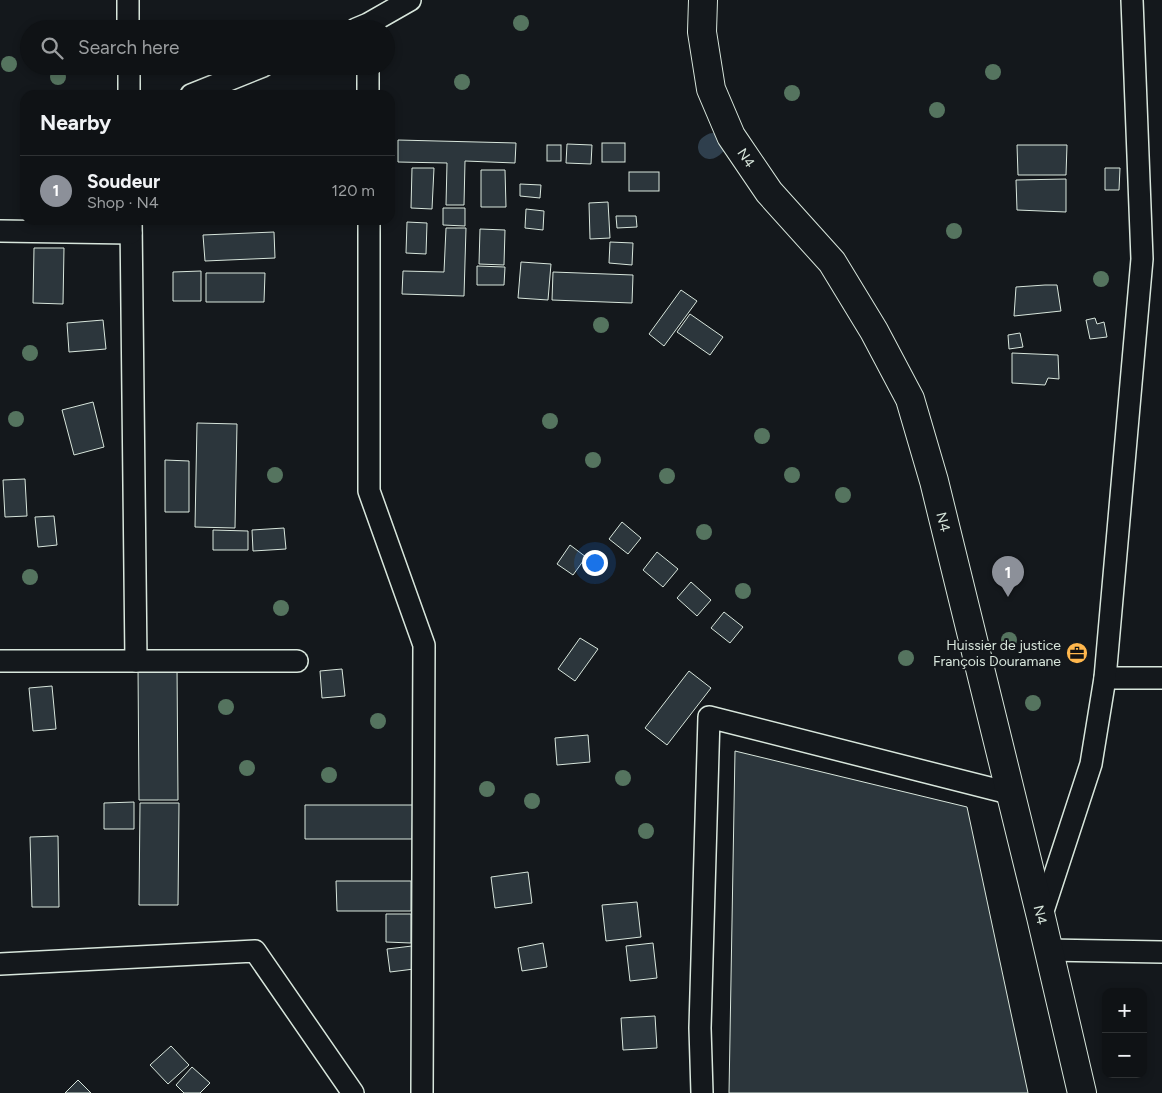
<!DOCTYPE html>
<meta charset="utf-8">
<style>
:root{--surface:#0f1215;--page:#1d2022;--text:#f1f3f6;--muted:#9b9ea0;--line:#2f3234;--accent:#8c9099}
body{margin:0;font-family:Figtree,sans-serif;background:var(--page);color:var(--text)}
.controls{position:absolute;right:15px;bottom:15px;display:grid;overflow:hidden;border-radius:10px;box-shadow:0 2px 8px #0003}
.controls button{width:45px;height:45px;display:grid;place-items:center;padding:0;border:0;border-bottom:1px solid var(--line);background:var(--surface);color:var(--text);font:25px sans-serif}
.you{position:absolute;left:594px;top:562px;width:18px;height:18px;margin:-12px;border:4px solid #fff;border-radius:50%;background:#1a73e8;box-shadow:0 0 0 8px #1a73e833}
.badge{display:grid;place-items:center;width:32px;height:32px;border-radius:50%;background:var(--accent);color:#fff;font-size:16px;font-weight:700}
.pin{position:absolute;translate:-50% -41px;filter:drop-shadow(0 1px 2px #0008)}
.pin::after{content:'';position:absolute;top:26px;width:18px;height:15px;background:inherit;clip-path:polygon(0 0,100% 0,50% 100%)}
.list{margin:0;padding:0;list-style:none}
h2{display:flex;justify-content:space-between;align-items:center;height:65px;margin:0;padding:0 20px;font-size:21px}
h2 small{font-size:16px;font-weight:400;color:var(--muted)}
.list li{display:grid;grid-template-columns:32px 1fr auto;gap:15px;align-items:center;box-sizing:border-box;height:70px;padding:0 20px;border-top:1px solid var(--line)}
.list b{display:block;font-size:19px;white-space:nowrap}
.list p{margin:0;font-size:16px;white-space:nowrap;color:var(--muted)}
.list em{font-size:16px;font-style:normal;color:var(--muted)}
.icon{flex:none;width:28px;height:28px;fill:none;stroke:currentColor;stroke-width:2;stroke-linecap:round;stroke-linejoin:round}
.map{position:relative;flex:none;width:1162px;height:1093px;overflow:hidden}
.search{position:absolute;background:var(--surface);box-shadow:0 2px 8px #0003;left:20px;top:20px;width:375px;height:55px;display:flex;align-items:center;gap:12px;box-sizing:border-box;padding:0 18px;border-radius:28px;color:var(--muted);font-size:19px}
.panel{position:absolute;background:var(--surface);box-shadow:0 2px 8px #0003;left:20px;top:90px;width:375px;height:135px;border-radius:15px}
.map>svg:first-child{display:block}
.lines{fill:none;stroke-linecap:round;stroke-linejoin:round}
.canal{stroke:#2f3f4d;stroke-width:24}
.building{fill:#2c363c;stroke:#d8e6dc}
.street-casing{stroke:#d8e6dc;stroke-width:24}
.primary-casing{stroke:#d8e6dc;stroke-width:30}
.street{stroke:#14181c;stroke-width:21}
.primary{stroke:#14181c;stroke-width:28}
.tree{fill:#55745f}
.labels{text-anchor:middle;dominant-baseline:central;stroke-width:4;stroke-linejoin:round;paint-order:stroke}
.street-label{font-size:14px;fill:#d8e6dc;stroke:#14181c}
.poi-label{font-size:14px;fill:#d8e6dc;stroke:#14181c;text-anchor:end}
</style>
<div class="map">
<svg width="1162" height="1093" viewBox="0 0 1162 1093">
<rect width="100%" height="100%" fill="#14181c"/>
<g class="lines">
<path class="canal" d="M710,147L713,145"/>
</g>
<g class="building">
<path d="M398,140L516,143L515,163L465,161L464,205H446L447,163L398,162Z"/>
<rect x="602" y="143" width="23" height="19"/>
<path d="M567,144L592,145L591,164L566,163Z"/>
<rect x="547" y="145" width="14" height="16"/>
<path d="M1017,145H1067L1066,175H1018Z"/>
<path d="M412,168H434L432,209L411,208Z"/>
<path d="M1105,168H1120L1119,190H1105Z"/>
<path d="M481,170H505L506,207H481Z"/>
<rect x="629" y="172" width="30" height="19"/>
<path d="M1066,179V212L1017,210L1016,180Z"/>
<path d="M520,184L541,185L540,198L520,196Z"/>
<path d="M608,202L610,238L590,239L589,203Z"/>
<path d="M443,208H465V226L443,225Z"/>
<path d="M526,209L544,211L543,230L525,228Z"/>
<path d="M616,216H636L637,227L617,228Z"/>
<path d="M407,222L427,223L426,254L406,253Z"/>
<path d="M446,228H466L464,296L402,294L403,271L444,272Z"/>
<path d="M480,229L505,230L504,265L479,264Z"/>
<path d="M274,232L275,258L205,261L203,235Z"/>
<path d="M610,242L633,243L632,265L609,263Z"/>
<path d="M34,248H64L63,304L33,303Z"/>
<path d="M521,262L551,264L548,300L518,298Z"/>
<path d="M477,266L505,267L504,285H477Z"/>
<path d="M201,271V301H173V272Z"/>
<path d="M553,272L633,275L632,303L552,300Z"/>
<path d="M206,273H265L264,302H206Z"/>
<path d="M1045,285H1057L1061,311L1014,316L1016,287Z"/>
<path d="M681,290L697,301L664,346L649,334Z"/>
<path d="M690,314L723,337L710,355L677,332Z"/>
<path d="M1095,318L1097,324L1104,322L1107,337L1090,339L1086,320Z"/>
<path d="M103,320L106,349L69,352L67,323Z"/>
<path d="M1020,333L1023,347L1009,349L1008,335Z"/>
<path d="M1012,353L1058,355L1059,379L1048,378L1045,385L1012,383Z"/>
<path d="M93,402L104,447L74,455L62,410Z"/>
<path d="M197,423L237,424L235,528L195,527Z"/>
<path d="M165,460L189,461V512H165Z"/>
<path d="M25,479L27,516L5,517L3,480Z"/>
<path d="M54,516L57,545L38,547L35,517Z"/>
<path d="M622,522L641,538L628,554L609,539Z"/>
<path d="M284,528L286,549L253,551L252,530Z"/>
<path d="M213,530L248,531V550H213Z"/>
<path d="M570,545L586,557L573,575L557,564Z"/>
<path d="M657,552L678,569L663,587L643,570Z"/>
<path d="M691,582L711,600L697,616L677,598Z"/>
<path d="M724,612L743,627L730,643L711,628Z"/>
<path d="M580,638L598,649L575,681L558,669Z"/>
<path d="M177,666L178,800H139L138,667Z"/>
<path d="M342,669L345,696L322,698L320,671Z"/>
<path d="M689,671L711,688L667,745L645,728Z"/>
<path d="M52,686L56,729L33,731L29,688Z"/>
<path d="M588,735L590,762L557,765L555,738Z"/>
<path d="M735,751L967,807L1028,1093H729Z"/>
<path d="M134,802V829H104V803Z"/>
<path d="M140,803H179L178,905H139Z"/>
<path d="M305,805H413L412,839H305Z"/>
<path d="M58,836L59,907H32L30,837Z"/>
<path d="M528,872L532,903L495,908L491,877Z"/>
<path d="M336,881H411V911H337Z"/>
<path d="M637,902L641,937L606,941L602,905Z"/>
<path d="M386,914H411V943L386,942Z"/>
<path d="M543,943L547,967L522,971L518,948Z"/>
<path d="M653,943L657,978L630,981L626,946Z"/>
<path d="M412,946L414,969L390,972L387,949Z"/>
<path d="M655,1016L657,1048L623,1050L621,1018Z"/>
<path d="M171,1046L189,1065L168,1084L150,1065Z"/>
<path d="M192,1067L210,1083L200,1093H184L176,1085Z"/>
<path d="M78,1080L91,1093H65Z"/>
</g>
<g class="lines">
<g class="street-casing">
<g id="street">
<path d="M128,0V29"/>
<path d="M356,29L368,24L410,0"/>
<path d="M129,66V95"/>
<path d="M368,66V95"/>
<path d="M191,95L263,66"/>
<path d="M131,220L136,661"/>
<path d="M369,220V491L424,645L422,1093"/>
<path d="M0,231L131,233"/>
<path d="M0,661H297"/>
<path d="M1105,678H1162"/>
<path d="M1041,917L1091,764L1105,678L1142,259L1132,0"/>
<path d="M1047,950L1162,952"/>
<path d="M0,964L255,951L353,1093"/>
<path d="M702,1093L700,1028L709,717L1009,793"/>
</g>
</g>
<g class="primary-casing">
<path id="primary" d="M703,0L702,32L711,89L731,136L769,192L832,262L874,331L910,399L934,481L1041,917L1082,1093"/>
</g>
<use href="#street" class="street"/>
<use href="#primary" class="primary"/>
</g>
<g class="tree">
<circle cx="521" cy="23" r="8"/>
<circle cx="9" cy="64" r="8"/>
<circle cx="993" cy="72" r="8"/>
<circle cx="58" cy="77" r="8"/>
<circle cx="462" cy="82" r="8"/>
<circle cx="792" cy="93" r="8"/>
<circle cx="937" cy="110" r="8"/>
<circle cx="954" cy="231" r="8"/>
<circle cx="1101" cy="279" r="8"/>
<circle cx="601" cy="325" r="8"/>
<circle cx="30" cy="353" r="8"/>
<circle cx="16" cy="419" r="8"/>
<circle cx="550" cy="421" r="8"/>
<circle cx="762" cy="436" r="8"/>
<circle cx="593" cy="460" r="8"/>
<circle cx="275" cy="475" r="8"/>
<circle cx="792" cy="475" r="8"/>
<circle cx="667" cy="476" r="8"/>
<circle cx="843" cy="495" r="8"/>
<circle cx="704" cy="532" r="8"/>
<circle cx="30" cy="577" r="8"/>
<circle cx="743" cy="591" r="8"/>
<circle cx="281" cy="608" r="8"/>
<circle cx="1009" cy="640" r="8"/>
<circle cx="906" cy="658" r="8"/>
<circle cx="1033" cy="703" r="8"/>
<circle cx="226" cy="707" r="8"/>
<circle cx="378" cy="721" r="8"/>
<circle cx="247" cy="768" r="8"/>
<circle cx="329" cy="775" r="8"/>
<circle cx="623" cy="778" r="8"/>
<circle cx="487" cy="789" r="8"/>
<circle cx="532" cy="801" r="8"/>
<circle cx="646" cy="831" r="8"/>
</g>
<defs>
<g id="office-disc" transform="scale(1.125)"><circle r="9.5" fill="#ffb74d" stroke="#14181c"/><path d="M-6-3h4V-5.5h4V-3h4V5H-6ZM-1-4.5V-3h2v-1.5ZM-6 0V1H6V0Z" fill="#111"/></g>
</defs>
<g fill-rule="evenodd">
<use href="#office-disc" x="1077" y="653"/>
</g>
<g class="labels">
<g class="street-label">
<text transform="translate(746 158) rotate(56)">N4</text>
<text transform="translate(943 522) rotate(76)">N4</text>
<text transform="translate(1040 915) rotate(77)">N4</text>
</g>
<g class="poi-label">
<text x="1061" y="645">Huissier de justice<tspan x="1061" dy="16">François Douramane</tspan></text>
</g>
</g>
</svg>
<div class="controls">
<button>+</button>
<button>−</button>
</div>
<div class="you"></div>
<div class="pin badge" style="left:1008px;top:597px">1</div>
<div class="search"><svg class="icon" aria-label="search" viewBox="0 0 24 24"><circle cx="10" cy="10" r="6"/><path d="M15 15l6 6"/></svg>Search here</div>
<section class="panel">
<h2>Nearby<small></small></h2>
<ul class="list">
<li><span class="badge">1</span><div><b>Soudeur</b><p>Shop · N4</p></div><em>120 m</em></li>
</ul>
</section>
</div>
